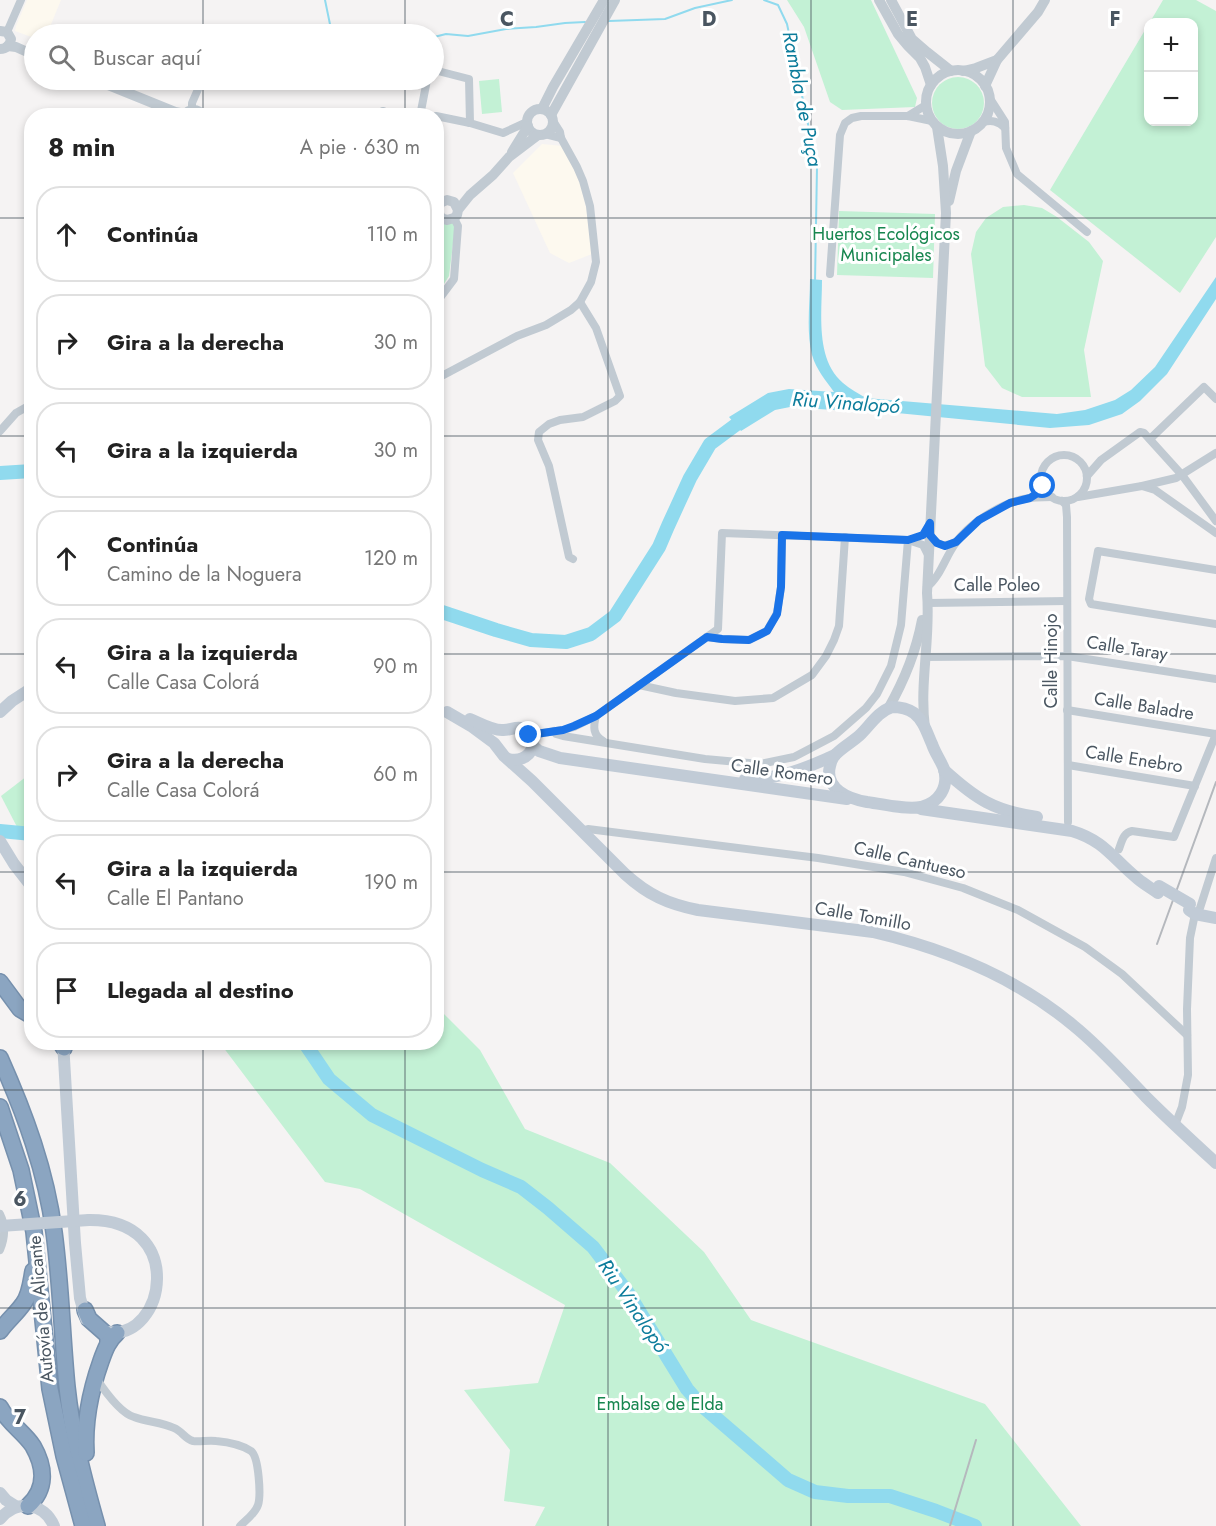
<!DOCTYPE html>
<html lang="es">
<meta charset="utf-8">
<style>
:root{--surface:#fff;--page:#f6f6f6;--text:#222;--muted:#767676;--line:#e0e0e0}
body{margin:0;font-family:Jost,sans-serif;background:var(--page);color:var(--text)}
.controls{position:absolute;right:18px;top:18px;display:grid;overflow:hidden;border-radius:12px;box-shadow:0 3px 9px #0003}
.controls button{width:54px;height:54px;display:grid;place-items:center;padding:0;border:0;border-bottom:2px solid var(--line);background:var(--surface);color:var(--text);font:30px sans-serif}
.stop{position:absolute;width:18px;height:18px;margin:-14px;border:4px solid #1a73e8;border-radius:50%;background:#fff}
.stop.end{background:#1a73e8;border-color:#fff;box-shadow:0 2px 6px #0008}
.list{margin:0;padding:0;list-style:none}
h2{display:flex;justify-content:space-between;align-items:center;height:78px;margin:0;padding:0 24px;font-size:26px}
h2 small{font-size:20px;font-weight:400;color:var(--muted)}
.list li{display:grid;grid-template-columns:39px 1fr auto;gap:18px;align-items:center;box-sizing:border-box;height:96px;margin:0 12px 12px;padding:0 12px;border:2px solid var(--line);border-radius:24px}
.list b{display:block;font-size:22px;white-space:nowrap}
.list p{margin:0;font-size:20px;white-space:nowrap;color:var(--muted)}
.list em{font-size:20px;font-style:normal;color:var(--muted)}
.icon{flex:none;width:33px;height:33px;fill:none;stroke:currentColor;stroke-width:2;stroke-linecap:round;stroke-linejoin:round}
.map{position:relative;flex:none;width:1216px;height:1526px;overflow:hidden}
.search{position:absolute;background:var(--surface);box-shadow:0 3px 9px #0003;left:24px;top:24px;width:420px;height:66px;display:flex;align-items:center;gap:15px;box-sizing:border-box;padding:0 21px;border-radius:33px;color:var(--muted);font-size:22px}
.panel{position:absolute;background:var(--surface);box-shadow:0 3px 9px #0003;left:24px;top:108px;width:420px;height:942px;border-radius:24px}
.map>svg:first-child{display:block}
.commercial{fill:#fdf9ef}
.green{fill:#c3f1d5}
.water{fill:#90daee}
.lines{fill:none;stroke-linecap:round;stroke-linejoin:round}
.stream{stroke:#90daee;stroke-width:2}
.river{stroke:#90daee;stroke-width:14}
.motorway-casing{stroke:#7690ad;stroke-width:18}
.minor{stroke:#c1cad2;stroke-width:8}
.tertiary{stroke:#c1cad2;stroke-width:10}
.secondary{stroke:#c1cbd6;stroke-width:12}
.motorway{stroke:#8ba5c1;stroke-width:15}
.rail{stroke:#b5b8bd;stroke-width:2}
.secondary-bridge{stroke:#c1cbd6;stroke-width:12}
.route{stroke:#1a73e8;stroke-width:8}
.grid{fill:none;stroke:#4a5661;stroke-width:1.5;stroke-opacity:0.55}
.labels{text-anchor:middle;dominant-baseline:central;stroke-width:6;stroke-linejoin:round;paint-order:stroke}
.park-label{font-size:18px;fill:#17864f;stroke:#fff}
.street-label{font-size:18px;fill:#4a5661;stroke:#fff}
.water-label{font-size:20px;font-style:italic;fill:#0c7c9b;stroke:#fff}
.grid-label{font-size:20px;text-anchor:middle;font-weight:bold;fill:#4a5661;stroke:#fff;stroke-width:6;stroke-linejoin:round;paint-order:stroke}
</style>
<div class="map">
<svg width="1216" height="1526" viewBox="0 0 1216 1526">
<rect width="100%" height="100%" fill="#f5f3f3"/>
<g class="commercial">
<path d="M27,0H61L47,34H34V38L15,31L16,26Z"/>
<path d="M542,144L563,146L580,182L587,212L592,254L569,263L550,253L513,173Z"/>
</g>
<g class="green">
<path d="M787,0H871L917,98L915,107L842,110L830,102L804,27Z"/>
<path d="M1163,0H1196L1216,11V237L1180,293L1050,190L1148,25V122H1194V22H1150Z"/>
<circle cx="958" cy="103" r="26"/>
<path d="M499,79L502,112L482,114L479,81Z"/>
<path d="M1024,205L1042,208L1057,217L1089,242L1103,261L1084,350L1091,397H1022L1002,388L985,366L971,254L976,232L986,218L1003,207Z"/>
<path d="M839,211L935,214L933,278L837,275Z"/>
<path d="M442,223H453L455,228L449,276L437,295V230Z"/>
<path d="M31,773V854L1,796Z"/>
<path d="M437,1007L480,1050L525,1129L610,1163L704,1252L751,1320L985,1404L1081,1526H535L545,1507L504,1501L510,1450L464,1390L538,1383L565,1305L360,1189L325,1182L220,1043L436,1042Z"/>
</g>
<path class="water" d="M1216,277V299L1167,374L1140,401L1122,414L1089,425L1050,428L897,413L833,410L790,407L775,410L741,431L729,417L768,393L789,389L834,392C826,381 816,369 812,355C806,331 810,303 810,279L822,280C822,313 815,359 843,383C850,389 858,393 866,398L1057,414L1085,410L1115,400L1131,390L1155,367Z"/>
<g class="lines">
<g class="stream">
<path d="M325,0L332,34"/>
<path d="M764,0L778,5L787,24L817,167L815,282"/>
<path d="M609,21L665,19L695,8L732,0"/>
<path d="M434,37L446,34L468,36L506,29L536,27L565,23L585,22"/>
</g>
<g class="river">
<path d="M0,473L32,471"/>
<path d="M436,610L496,630L531,640L566,642L591,634L615,616L659,547L668,526L690,478L710,444L749,415"/>
<path d="M0,831L32,834"/>
<path d="M304,1042L329,1079L372,1115L482,1170L521,1187L548,1208L593,1247L628,1293L687,1389L701,1405L788,1480L815,1492L848,1496H890L936,1511L975,1526"/>
</g>
<g class="motorway-casing">
<g id="motorway">
<path d="M0,982L20,1009L32,1016"/>
<path d="M60,1042L64,1048"/>
<path d="M0,1058C25,1114 46,1171 54,1232C61,1284 62,1336 67,1387C72,1435 84,1480 97,1526"/>
<path d="M0,1107L21,1170L34,1232L50,1389L64,1456L83,1526"/>
<path d="M85,1310L89,1319L106,1334L108,1337V1343"/>
<path d="M0,1331C7,1321 16,1314 23,1304C30,1295 31,1282 33,1271"/>
<path d="M0,1407C8,1423 24,1432 33,1446C45,1467 47,1489 28,1506"/>
<path d="M86,1453C84,1421 90,1392 101,1361C105,1350 108,1341 117,1333"/>
</g>
</g>
<g class="minor">
<path d="M7,32L21,0"/>
<path d="M434,70L469,79L470,123"/>
<path d="M989,97L1005,122L1006,148L1017,174L1087,232"/>
<path d="M192,110V103L202,80"/>
<path d="M382,116L383,111"/>
<path d="M420,116L427,80"/>
<path d="M436,116L470,123L503,133L527,122"/>
<path d="M908,116L926,105"/>
<path d="M983,122C992,120 998,121 1005,128"/>
<path d="M545,134L561,138"/>
<path d="M830,274L840,135L845,123L852,118L861,116H908L932,121"/>
<path d="M436,303L454,279L458,226L454,218"/>
<path d="M436,379L517,336L546,325L571,310L580,302L591,282L596,262L590,206L583,181L577,167L561,138L560,132L553,121"/>
<path d="M0,431L16,413L32,404"/>
<path d="M1150,439L1204,387L1216,399"/>
<circle cx="1064" cy="478" r="23"/>
<path d="M1087,476L1101,460L1140,432L1144,433L1182,475L1216,521"/>
<path d="M1142,486L1155,490L1216,533"/>
<path d="M1078,497L1142,486L1176,478L1216,453"/>
<path d="M1062,501L1066,505L1067,517L1068,822"/>
<path d="M930,535C937,545 944,548 955,542"/>
<path d="M573,559L569,557L549,466L538,440L539,432L549,424L560,420L583,417L615,401L620,396L596,328L580,302"/>
<path d="M1216,570L1098,551L1089,599L1091,604L1216,624"/>
<path d="M927,587C940,577 945,558 955,544C968,524 1000,504 1024,499C1033,497 1042,497 1052,497"/>
<path d="M928,603L1067,601"/>
<path d="M707,637L722,639L749,640L767,631L777,613L781,587L782,535"/>
<path d="M925,657L1067,656L1216,679"/>
<path d="M639,685L676,693L735,701L773,698L812,675L826,656L834,640L839,626L845,537"/>
<path d="M1067,710L1216,734"/>
<path d="M596,716C593,727 593,735 603,741"/>
<path d="M554,731L556,734L563,736L705,759L760,764L794,757L834,736L866,708L877,694L891,666L901,625L908,540"/>
<path d="M529,735L563,730L574,727L596,716L718,629L722,533L908,540L923,545L928,555"/>
<path d="M1068,765L1195,786"/>
<path d="M581,831L588,829L818,858L904,872L963,888L1018,910L1085,947L1122,974L1187,1035"/>
<path d="M1119,849C1122,841 1123,833 1132,831L1174,837L1216,734"/>
<path d="M1200,908L1216,858"/>
<path d="M1175,1125L1182,1107L1188,1075L1187,1009L1190,938L1195,914"/>
<path d="M0,1214C6,1226 5,1238 0,1250"/>
<path d="M96,1378C104,1390 120,1413 134,1417C147,1422 162,1422 174,1428C182,1431 185,1439 193,1441C200,1442 208,1440 216,1441C227,1442 242,1445 251,1451C259,1457 261,1496 258,1505C255,1514 246,1520 240,1526"/>
</g>
<g class="tertiary">
<path d="M879,0L898,34L908,46L920,58L925,67L931,85"/>
<path d="M891,0L912,39L927,52L951,71"/>
<path d="M0,31L7,32L11,39C10,45 6,49 0,49"/>
<path d="M8,46L16,47L34,55"/>
<circle cx="958" cy="102" r="32"/>
<path d="M963,71L976,68L997,60"/>
<path d="M96,80L175,112L185,114"/>
<path d="M985,86L997,60L1038,12L1045,0"/>
<path d="M542,109L553,87L604,0"/>
<circle cx="540" cy="122" r="13"/>
<path d="M551,115L615,0"/>
<path d="M184,116C189,108 198,108 203,116"/>
<path d="M512,152L528,126"/>
<path d="M949,201L956,171L971,131"/>
<path d="M458,210L454,202L447,200L440,203L438,211L441,218L447,220L454,218L457,215L458,210L470,195L493,175L509,157L538,135"/>
<path d="M888,709C904,681 916,652 922,620"/>
<path d="M925,728C919,683 931,638 927,593L946,213L943,166L937,127"/>
</g>
<g class="secondary">
<path d="M892,707C900,707 907,708 914,713C924,721 927,733 932,744C935,753 941,761 944,769C949,787 939,803 921,807C904,810 884,804 867,802C849,799 824,789 830,766C831,761 833,757 836,754C844,746 854,741 861,734C870,725 879,711 892,707Z"/>
<path d="M0,712L12,701L32,688"/>
<path d="M447,712L471,726L494,743L504,756L532,781L625,874C648,895 668,904 698,910L873,932C946,949 1016,977 1074,1026C1100,1047 1123,1073 1146,1097C1169,1120 1192,1141 1216,1163"/>
<path d="M470,719C480,723 491,730 502,730C512,731 520,722 529,734C540,750 524,763 508,759"/>
<path d="M532,745L539,751L560,758L847,799"/>
<path d="M944,770C976,799 994,811 1037,817"/>
<path d="M745,779C777,780 807,768 835,755"/>
<path d="M921,809L1072,831C1105,841 1113,859 1138,879C1144,884 1151,888 1158,893"/>
<path d="M0,841L14,864L32,887"/>
<path d="M1189,910L1195,914L1216,918"/>
<path d="M63,1042L75,1243L80,1298L86,1319"/>
<path d="M89,1220C188,1219 165,1341 108,1332"/>
<path d="M0,1493L6,1500L17,1507"/>
<path d="M0,1519C16,1499 44,1502 54,1526"/>
</g>
<use href="#motorway" class="motorway"/>
<g class="rail">
<path d="M1157,944L1216,782"/>
<path d="M950,1526L976,1440"/>
</g>
<g class="secondary-bridge">
<path d="M1159,886L1190,904"/>
<path d="M0,1226L89,1220"/>
</g>
</g>
<g class="lines">
<path class="route" d="M529,735L563,730L574,726L596,716L707,637L722,639L749,640L767,631L777,614L781,587L782,535L908,540L923,535L930,523V535L937,543L945,546L956,542L979,520L1010,503L1030,498L1036,494L1043,486"/>
</g>
<path class="grid" d="M203,0V34M405,0V34M608,0V1526M811,0V1526M1013,0V1526M203,80V116M405,80V116M0,218H32M436,218H1216M0,436H32M436,436H1216M0,654H32M436,654H1216M0,872H32M436,872H1216M203,1042V1526M405,1042V1526M0,1090H1216M0,1308H1216"/>
<g class="labels">
<g class="park-label">
<text x="886" y="234">Huertos Ecológicos<tspan x="886" dy="21">Municipales</tspan></text>
<text x="660" y="1404">Embalse de Elda</text>
</g>
<g class="street-label">
<text x="997" y="585">Calle Poleo</text>
<text transform="translate(1127 648) rotate(9)">Calle Taray</text>
<text transform="translate(1051 661) rotate(-90)">Calle Hinojo</text>
<text transform="translate(1144 706) rotate(9)">Calle Baladre</text>
<text transform="translate(1134 759) rotate(9)">Calle Enebro</text>
<text transform="translate(782 772) rotate(8)">Calle Romero</text>
<text transform="translate(910 860) rotate(13)">Calle Cantueso</text>
<text transform="translate(863 916) rotate(10)">Calle Tomillo</text>
<text transform="translate(41 1309) rotate(-95)">Autovía de Alicante</text>
</g>
<g class="water-label">
<text transform="translate(802 99) rotate(79)">Rambla de Puça</text>
<text transform="translate(846 403) rotate(4)">Riu Vinalopó</text>
<text transform="translate(633 1306) rotate(56)">Riu Vinalopó</text>
</g>
</g>
<g class="grid-label">
<text x="507" y="26">C</text>
<text x="709" y="26">D</text>
<text x="912" y="26">E</text>
<text x="1115" y="26">F</text>
<text x="20" y="1206">6</text>
<text x="20" y="1424">7</text>
</g>
</svg>
<div class="controls">
<button>+</button>
<button>−</button>
</div>
<div class="stop" style="left:1043px;top:486px"></div>
<div class="stop end" style="left:529px;top:735px"></div>
<div class="search"><svg class="icon" aria-label="search" viewBox="0 0 24 24"><circle cx="10" cy="10" r="6"/><path d="M15 15l6 6"/></svg>Buscar aquí</div>
<section class="panel">
<h2>8 min<small>A pie · 630 m</small></h2>
<ul class="list">
<li><svg class="icon" aria-label="ahead" viewBox="0 0 24 24"><path d="M12 20V5M6 11l6-6 6 6"/></svg><div><b>Continúa</b></div><em>110 m</em></li>
<li><svg class="icon" aria-label="right" viewBox="0 0 24 24"><path d="M7 20v-9h11M14 6l5 5-5 5"/></svg><div><b>Gira a la derecha</b></div><em>30 m</em></li>
<li><svg class="icon" aria-label="left" viewBox="0 0 24 24"><path d="M17 20v-9H6M10 6l-5 5 5 5"/></svg><div><b>Gira a la izquierda</b></div><em>30 m</em></li>
<li><svg class="icon" aria-label="ahead" viewBox="0 0 24 24"><path d="M12 20V5M6 11l6-6 6 6"/></svg><div><b>Continúa</b><p>Camino de la Noguera</p></div><em>120 m</em></li>
<li><svg class="icon" aria-label="left" viewBox="0 0 24 24"><path d="M17 20v-9H6M10 6l-5 5 5 5"/></svg><div><b>Gira a la izquierda</b><p>Calle Casa Colorá</p></div><em>90 m</em></li>
<li><svg class="icon" aria-label="right" viewBox="0 0 24 24"><path d="M7 20v-9h11M14 6l5 5-5 5"/></svg><div><b>Gira a la derecha</b><p>Calle Casa Colorá</p></div><em>60 m</em></li>
<li><svg class="icon" aria-label="left" viewBox="0 0 24 24"><path d="M17 20v-9H6M10 6l-5 5 5 5"/></svg><div><b>Gira a la izquierda</b><p>Calle El Pantano</p></div><em>190 m</em></li>
<li><svg class="icon" aria-label="arrive" viewBox="0 0 24 24"><path d="M6 21V4h12l-3 4 3 4H6"/></svg><div><b>Llegada al destino</b></div></li>
</ul>
</section>
</div>
